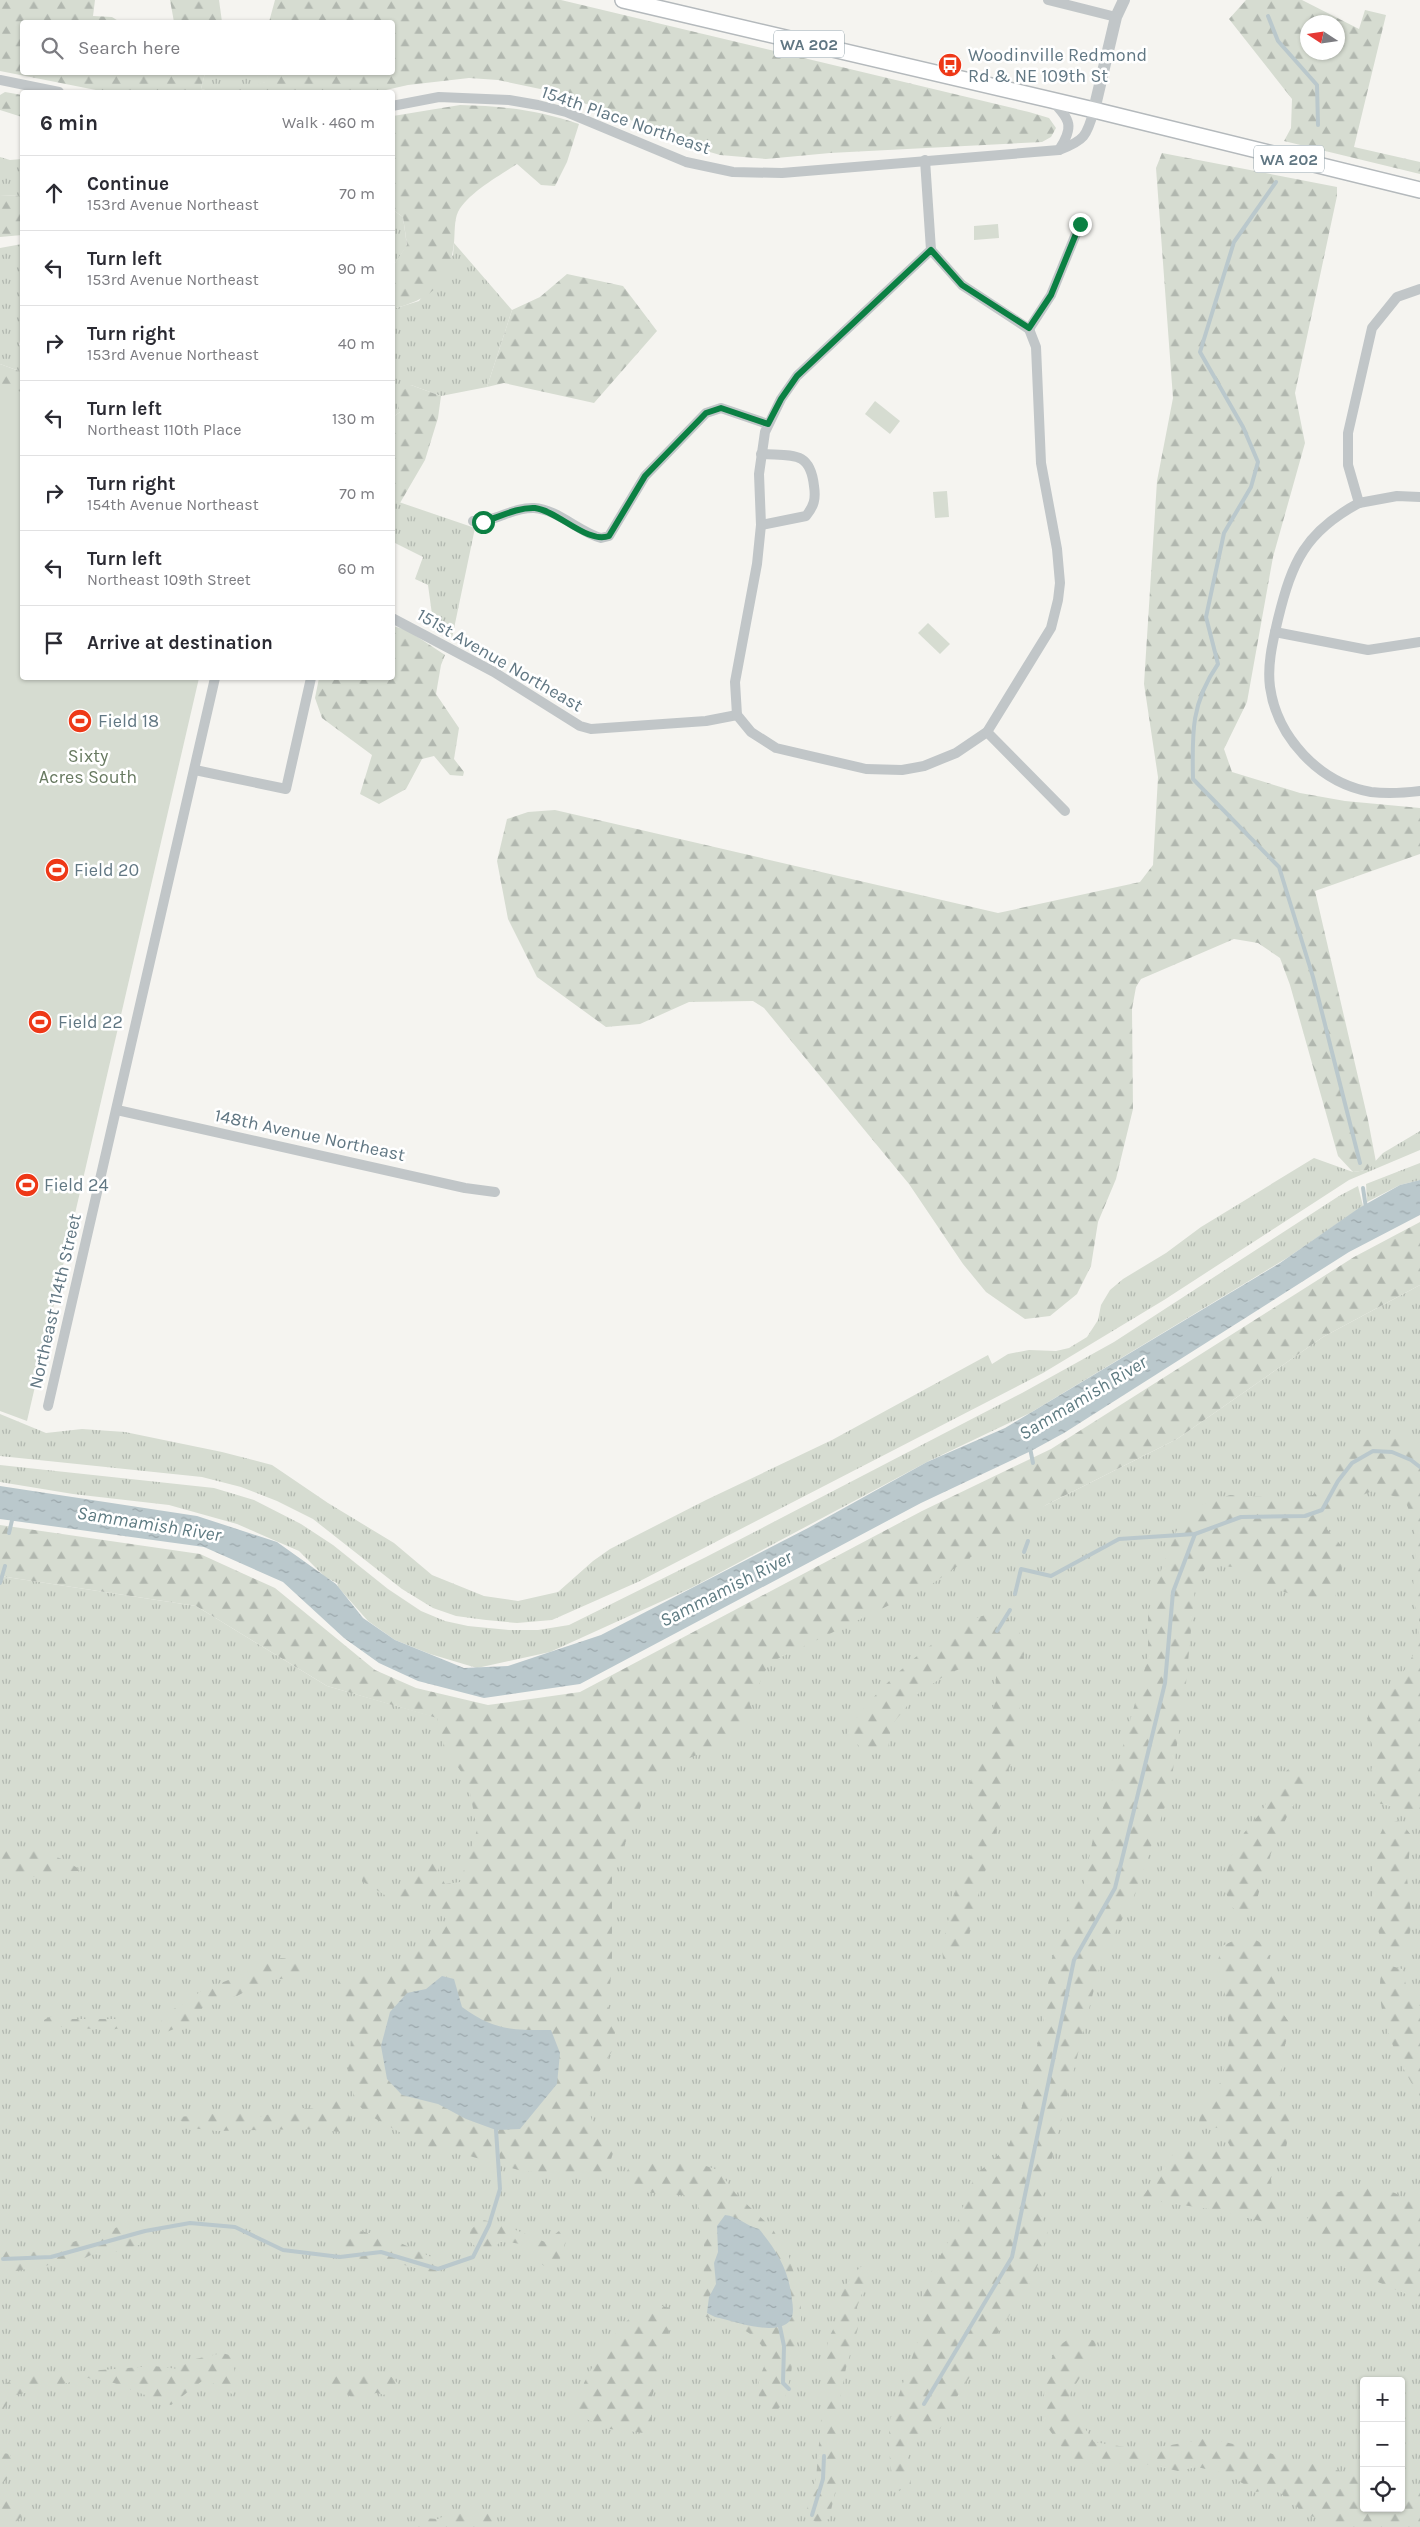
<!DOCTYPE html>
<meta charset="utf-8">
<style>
:root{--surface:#fff;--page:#f7f7f7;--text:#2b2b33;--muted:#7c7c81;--line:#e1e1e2}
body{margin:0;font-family:Karla,sans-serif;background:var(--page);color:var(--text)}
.controls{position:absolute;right:15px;bottom:15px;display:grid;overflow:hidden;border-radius:5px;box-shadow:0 1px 4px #0004}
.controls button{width:45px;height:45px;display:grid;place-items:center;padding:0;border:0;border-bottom:1px solid var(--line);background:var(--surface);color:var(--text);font:25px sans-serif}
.compass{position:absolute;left:1300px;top:15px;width:45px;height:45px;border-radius:50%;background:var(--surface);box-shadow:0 1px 4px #0004;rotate:282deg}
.stop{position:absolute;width:15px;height:15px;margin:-11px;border:4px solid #0b8043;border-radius:50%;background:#fff}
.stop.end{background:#0b8043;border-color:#fff;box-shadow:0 1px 5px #0008}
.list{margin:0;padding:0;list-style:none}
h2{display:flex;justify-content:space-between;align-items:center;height:65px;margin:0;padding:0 20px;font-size:21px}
h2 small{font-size:16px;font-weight:400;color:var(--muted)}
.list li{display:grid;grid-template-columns:32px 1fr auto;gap:15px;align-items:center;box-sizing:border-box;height:75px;padding:0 20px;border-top:1px solid var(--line)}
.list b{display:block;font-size:19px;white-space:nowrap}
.list p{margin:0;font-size:16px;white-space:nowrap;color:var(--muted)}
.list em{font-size:16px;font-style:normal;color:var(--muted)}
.icon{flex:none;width:28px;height:28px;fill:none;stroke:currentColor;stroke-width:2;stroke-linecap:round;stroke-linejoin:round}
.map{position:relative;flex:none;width:1420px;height:2527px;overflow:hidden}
.search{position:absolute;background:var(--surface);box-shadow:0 1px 4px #0004;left:20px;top:20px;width:375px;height:55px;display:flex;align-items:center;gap:12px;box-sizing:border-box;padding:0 18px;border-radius:5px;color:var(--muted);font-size:19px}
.panel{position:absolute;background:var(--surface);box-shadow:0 1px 4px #0004;left:20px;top:90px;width:375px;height:590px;border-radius:5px}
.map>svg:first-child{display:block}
.grass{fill:url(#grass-tufts);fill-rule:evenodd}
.forest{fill:url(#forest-firs);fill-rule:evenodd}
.green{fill:#d6dcd1}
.water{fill:url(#water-ripples)}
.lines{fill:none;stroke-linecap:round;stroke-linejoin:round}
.stream{stroke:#bac8cc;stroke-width:4}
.primary-casing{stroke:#b4b9bc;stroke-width:18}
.minor{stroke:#c1c6c8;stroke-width:10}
.tertiary{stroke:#c1c6c8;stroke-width:12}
.primary{stroke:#fff;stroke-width:15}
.route{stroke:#0b8043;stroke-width:6}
.labels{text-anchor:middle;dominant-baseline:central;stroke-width:5;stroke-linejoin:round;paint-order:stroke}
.shield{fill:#fff;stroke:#90a0a8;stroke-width:1}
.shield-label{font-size:16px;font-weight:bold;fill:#617783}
.poi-label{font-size:18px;fill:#617783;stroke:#fff;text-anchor:start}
.street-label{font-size:18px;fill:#617783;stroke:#fff}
.park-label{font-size:18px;fill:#687a61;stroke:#fff}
.water-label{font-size:19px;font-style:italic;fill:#5d7a81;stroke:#fff}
</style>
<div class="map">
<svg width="1420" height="2527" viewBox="0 0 1420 2527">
<defs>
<pattern id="grass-tufts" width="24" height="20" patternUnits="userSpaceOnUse" patternTransform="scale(1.25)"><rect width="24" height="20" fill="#d6dcd1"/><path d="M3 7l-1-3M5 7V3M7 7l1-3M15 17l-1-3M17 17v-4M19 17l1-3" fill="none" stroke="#b1b7af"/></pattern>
<pattern id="forest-firs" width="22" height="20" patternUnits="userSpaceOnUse" patternTransform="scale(1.25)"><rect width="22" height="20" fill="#d6dcd1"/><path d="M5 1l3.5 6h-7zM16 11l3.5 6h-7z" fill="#b1b7af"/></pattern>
<pattern id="water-ripples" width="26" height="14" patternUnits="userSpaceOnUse" patternTransform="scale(1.25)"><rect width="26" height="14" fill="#bac8cc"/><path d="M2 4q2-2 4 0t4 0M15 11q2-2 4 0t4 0" fill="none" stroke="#9ba7ab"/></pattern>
</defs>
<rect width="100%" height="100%" fill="#f5f4f0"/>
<g class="grass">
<path d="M205,73H269L266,82C244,89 224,96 201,89Z"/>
<path d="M0,157L10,160L22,159V196L0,195Z"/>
<path d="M393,210L403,217L407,246L393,266Z"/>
<path d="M454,243L512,310L487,387L441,396L411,385L400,412L393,417V309L419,301L453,255Z"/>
<path d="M22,244V333L19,345L22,347V372L0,364V248Z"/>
<path d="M393,500L475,528L452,638L434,629L428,585L415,579L423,557L393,542Z"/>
<path d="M1420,1131V1150L1349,1180L1164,1300L1043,1373L640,1581L552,1620L517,1623L486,1620L456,1616L433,1608L402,1589L313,1519L277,1501L241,1487L202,1477L0,1456V1414L46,1433L82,1429L125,1432L222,1452L272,1465L328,1503L394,1543L432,1575L484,1596L518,1601L558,1592L593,1561L610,1549L706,1500L832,1440L988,1355L992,1364L1008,1354L1029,1350L1056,1351L1069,1348L1087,1337L1098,1320L1101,1305L1110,1290L1123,1279L1166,1253L1201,1227L1314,1158L1353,1172L1367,1170L1383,1153Z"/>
<path d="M1420,1163V1180L1400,1185L1367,1202L1366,1184Z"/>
<path d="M1358,1186L1363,1206L1287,1258L1030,1413L929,1461L691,1588L550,1652L477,1668L430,1654L395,1640L368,1621L338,1587L337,1583L325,1577L299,1551L237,1524L169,1505L73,1494L0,1482V1465L214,1488L254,1500L301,1524L333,1545L388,1589L421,1611L445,1621L468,1626L509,1630H538L569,1625L706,1557L1022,1393L1114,1342L1339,1196Z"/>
<path d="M1420,1285V2527H0V1576L196,1606L327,1686L502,1736L1046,1505L1177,1439L1323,1337ZM1364,2381H1401V2508H1364Z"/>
</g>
<g class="forest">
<path d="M0,0H95L93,16L112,17L120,22H22V72L205,73L201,89L213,92H106L0,71Z"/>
<path d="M170,0H219L222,22H174Z"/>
<path d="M275,0H561L1029,112L1049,118L1056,128L1051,137L1042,142L830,153L766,159L720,155L669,140L625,117L545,90L498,80L469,78L408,85L377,92H229L265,82L269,73L392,72V22H269Z"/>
<path d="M1246,0H1302L1359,29L1365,10L1386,15L1354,147L1420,162V174L1284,141L1291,128L1292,99L1229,19ZM1338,22V52H1308V22Z"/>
<path d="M5,92L22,95V117L0,110V95Z"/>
<path d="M460,105C503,106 538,110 579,124L567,162L555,186L541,185L517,164C499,176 468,193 458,212C454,220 455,234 454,243C449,285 432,298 393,309V266L407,245L403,217L393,210V116Z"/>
<path d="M1162,153L1337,187V196L1295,393L1305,443L1273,557L1247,702L1224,749L1232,772L1300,793L1345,801L1420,808V854L1315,891L1368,1120L1376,1162L1367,1170L1353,1172L1338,1156L1290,985L1280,958L1258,943L1234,939L1141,979L1136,987L1132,1009L1133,1109L1116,1179L1098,1222L1091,1266L1077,1294L1050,1316L1025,1319L986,1292L963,1264L909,1184L764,1008L753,1001L689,1002L640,1024L606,1027L537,977L508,919L497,861L507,819L528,812L555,810L998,913L1140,882L1153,865L1158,777L1144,684L1157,481L1173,398L1156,168Z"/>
<path d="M0,195L22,196V235L0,237Z"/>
<path d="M567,274L623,286L657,331L594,403L504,383L487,387L512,310L540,297Z"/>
<path d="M0,364L22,372V419L0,412Z"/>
<path d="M411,385L441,396L438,418L425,460L400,503L393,500V417L400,412L395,395Z"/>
<path d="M393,626L407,630L445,655L441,665L436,694L459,728L454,759L464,772L463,776L450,775L434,756L422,759L406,789L379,804L360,794L372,755L322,718L315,698L319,678H392Z"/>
<path d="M1420,1222V1285L1323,1337L1177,1439L1046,1505L929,1586L769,1663L750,1704L755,1717L730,1741L680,1762L645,1792L636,1822L612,1868V1964L608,2007L617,2021L612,2051L591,2085L588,2108L596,2133L614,2150L607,2172L571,2175L522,2171L452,2151L428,2148L367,2114L355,2101L348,2068L352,2037L341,2005L335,1994L341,1974H388L415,1954L447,1920L435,1906L413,1897H388L362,1881L364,1868L383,1886L406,1887L432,1862L445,1844L438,1871L445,1884L460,1882L477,1830L468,1782L445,1748L437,1718L327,1686L196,1606L0,1576V1525L200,1554L275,1588L375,1670L416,1688L488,1705L580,1692L922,1511L1051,1449L1354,1257Z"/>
<path d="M1380,1436L1403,1439L1420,1448V1807L1417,1814L1378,1803L1369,1780L1375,1753L1367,1730L1369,1704C1399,1684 1420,1658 1419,1620C1419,1611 1412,1604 1413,1594C1413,1571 1418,1548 1414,1525C1412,1517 1408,1508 1405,1500L1375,1490L1340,1504L1327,1529L1345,1550L1335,1599L1316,1603L1264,1585L1234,1567L1207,1565L1195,1587L1185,1694L1169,1795L1133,1899L1102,1957L1039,2210L1048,2231L1034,2277L953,2403L940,2429L923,2431L908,2457L911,2484L899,2491L894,2484L890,2464L889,2423L921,2332L919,2308L929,2276L954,2231L975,2175L1008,2147L1018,2122L1043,2024L1051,1961L1062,1930L1082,1892L1094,1834L1119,1760L1148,1657V1614L1157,1581L1180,1522L1203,1504L1230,1495L1287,1498L1313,1495L1332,1465L1351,1445Z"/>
<path d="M997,1611L1019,1630L1024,1654L1019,1679L1020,1728L1013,1758L1003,1784L994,1846L982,1880L965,1949L954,1964L943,1960L942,1946L958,1881L975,1847L974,1822L967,1790L977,1765L991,1739L996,1686V1663H975L947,1674L915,1696L891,1726L888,1750L862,1749L847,1734C865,1698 925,1645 961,1625C972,1619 985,1615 997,1611Z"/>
<path d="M1292,1765L1302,1770L1306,1784C1288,1811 1276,1839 1265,1869C1257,1891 1262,1901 1243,1918L1232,1907L1223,1886L1230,1859L1244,1833L1262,1811L1279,1779Z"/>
<path d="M1399,1820L1411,1835L1407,1878L1412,1921L1406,1954L1388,1953C1373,1933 1368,1873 1375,1847C1377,1840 1381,1833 1384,1826Z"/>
<path d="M0,1846C33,1848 54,1852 82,1871L52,1872L34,1877L0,1871Z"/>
<path d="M1246,1935L1267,1946L1281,2011L1291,2025L1284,2048L1279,2100L1291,2124L1284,2157L1271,2178L1272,2191L1278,2208L1272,2224L1216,2210L1141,2199L1176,2150L1206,2152L1232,2150L1221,2129L1199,2123L1201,2103L1222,2081L1230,2034L1223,1980L1215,1971L1222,1946Z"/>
<path d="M281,1958L311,1960L314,1971L302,1976L265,1981L237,1996L209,2001L189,2023L159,2035L163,2014L182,2005L201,1991L231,1979L260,1964Z"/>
<path d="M1384,1964L1402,1969L1406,1985L1420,2006V2096C1398,2065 1369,2002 1384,1964Z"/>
<path d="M51,2016L71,2019H123L130,2026L111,2030L44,2026V2020Z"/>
<path d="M335,2095L347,2111L357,2133L302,2129L217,2131L191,2128L175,2117L208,2115L231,2109L258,2117L294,2108L326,2109Z"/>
<path d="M678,2160L694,2162L718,2170L736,2194L772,2228L789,2257L801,2296V2326L794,2349L791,2374L784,2402L774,2414H765C754,2391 757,2379 769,2357C751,2325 735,2327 703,2316L704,2239L695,2221L701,2212L692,2196L642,2192L621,2184L630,2165Z"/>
<path d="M1363,2184L1395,2193L1412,2203L1420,2197V2300L1345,2268L1303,2224L1324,2197Z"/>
<path d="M483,2220L501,2224L545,2242L559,2231L567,2237L560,2259L544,2266C526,2248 528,2242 500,2242L490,2252L477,2248L468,2240L471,2229Z"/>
<path d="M118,2227L137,2228L145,2237L139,2245L105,2255L93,2254L70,2265H49L0,2274V2241L21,2253L49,2250Z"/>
<path d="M360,2231L387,2237L438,2260L441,2275L382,2259L349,2263L335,2247Z"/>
<path d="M867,2262V2280L857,2307L858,2328L846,2368L839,2405L837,2484L829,2519L817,2523L805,2515L816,2479L828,2338C838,2325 837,2312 841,2296C844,2285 857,2268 867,2262Z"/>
<path d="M658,2305L670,2308L671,2324L652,2397V2421L644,2433L610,2429L564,2410L566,2402L582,2396L584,2383L602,2349L636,2311Z"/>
<path d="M1073,2336L1096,2341L1095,2353L1066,2400L1094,2442L1144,2450L1209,2438L1364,2477V2508H1401V2487L1420,2491V2527H1353L1307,2515L1274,2488L1256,2492L1228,2474L1197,2467L1178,2471L1146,2464H1074L1043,2421L1045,2373L1057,2347Z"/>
<path d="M222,2353L233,2356L235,2377L232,2394L219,2385L202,2381L171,2405L114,2383L88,2378L12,2396L2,2411L0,2410V2386L22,2376L154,2366L178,2369L191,2360Z"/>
<path d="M366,2372C384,2372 390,2372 400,2387L391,2396L376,2393L354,2400L344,2391L339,2394L330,2391L322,2383L331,2377Z"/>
<path d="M0,2453L10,2454L14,2471L1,2485L23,2515L12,2526H0Z"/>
<path d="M458,2509H484L500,2527H418L422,2518L438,2519Z"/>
</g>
<g class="green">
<path d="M998,224L999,238L974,240V226Z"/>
<path d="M0,386L22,392V678H199L27,1421L0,1411Z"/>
<path d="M875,401L900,421L890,434L865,414Z"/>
<path d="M947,491L949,517L935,518L933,492Z"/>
<path d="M928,623L950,644L940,654L918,633Z"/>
</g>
<g class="water">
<path d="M1420,1180V1215L1349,1252L1064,1433L1031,1451L921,1503L580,1684L484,1698L418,1681L379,1663L344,1638L283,1582L204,1547L0,1519V1486L197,1516L277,1542L336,1584L363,1618L395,1640L464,1668L508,1666L601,1635L808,1528L927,1462L1005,1428L1280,1263L1359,1208L1400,1185Z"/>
<path d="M442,1976L454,1979L462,2007C495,2031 513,2030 551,2030L560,2053L557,2084L520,2129L496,2130L466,2119L438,2104L402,2095L387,2079L381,2046L390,2012L407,1993L426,1989Z"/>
<path d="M725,2215C738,2216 746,2226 759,2229C778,2252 789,2271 792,2300C794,2313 794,2323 779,2327C759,2331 734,2321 715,2317L707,2313L709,2297L716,2284L714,2263L718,2252L717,2226Z"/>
</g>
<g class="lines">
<g class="stream">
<path d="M1268,16L1278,41L1317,85L1318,125"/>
<path d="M1276,182L1234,242L1200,352L1243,427L1258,462L1251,487L1224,533L1206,617L1218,664C1191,703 1192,733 1193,779L1279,867L1313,977L1360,1163"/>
<path d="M1363,1188L1366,1208"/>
<path d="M1030,1448L1033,1463"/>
<path d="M9,1533L13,1516"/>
<path d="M1024,1552L1028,1541"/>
<path d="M0,1583L5,1566"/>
<path d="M1015,1594L1021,1569L1051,1576L1119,1539L1195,1534L1241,1517L1305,1516L1322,1510L1338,1481L1352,1463L1373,1451L1392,1452L1411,1460L1420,1467"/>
<path d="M997,1631L1010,1610"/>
<path d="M3,2259L51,2257L145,2231L190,2223L235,2227L283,2250L340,2257L381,2252L438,2269L473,2257L489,2225L500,2189L496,2130"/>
<path d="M780,2327L784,2346L783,2383L789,2389"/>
<path d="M924,2404L1012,2257L1074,1960L1115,1888L1165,1683L1173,1592L1195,1534"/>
<path d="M812,2515L823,2479L824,2456"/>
</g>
<g class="primary-casing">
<path id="primary" d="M623,0L1094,110L1420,190"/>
</g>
<g class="minor">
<path d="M1048,0L1116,17"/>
<path d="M0,80L59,92"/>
<path d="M1052,101C1071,120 1074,127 1059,150"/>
<path d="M392,106L439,97L509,100L538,105L566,112L686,162L733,172L782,173L1059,150C1084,141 1087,136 1094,110"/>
<path d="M931,250L962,285L1029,329"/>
<path d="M1420,289L1397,297L1372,328L1348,433V465L1359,503C1305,532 1292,562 1278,619C1273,641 1267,664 1270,687C1277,737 1319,783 1371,792C1387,794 1404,793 1420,791"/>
<path d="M1029,329L1051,295L1080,224"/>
<path d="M1359,503L1397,496L1420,497"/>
<path d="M473,521C494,523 512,507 534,508C557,509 579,532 601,538L609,536L645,476L706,413L721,408L768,424"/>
<path d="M761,525L806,516C814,506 816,499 814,486C810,450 792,456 761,454"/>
<path d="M392,618L494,672L580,726L591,729L706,721L737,715L751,732L776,748L866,769L902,770L924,766L956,753L987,732L1051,628L1058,600L1060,583L1057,549L1041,463L1036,347L1029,329"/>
<path d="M1275,632L1368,650L1420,642"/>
<path d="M737,715L735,682L757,564L761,525L759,474L765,432L781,399L797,376L931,250L925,160"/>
<path d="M987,732L1065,811"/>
<path d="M195,770L286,789L311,678"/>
<path d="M117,1110L465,1188L495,1192"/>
<path d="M48,1406L215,678"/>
</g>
<path class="tertiary" d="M1094,110L1116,17L1124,0"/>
<use href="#primary" class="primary"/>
</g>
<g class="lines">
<path class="route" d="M483,522C499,517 518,507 535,508C558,511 587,544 609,536L645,476L706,413L721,408L768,424L781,399L797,376L931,250L962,285L1029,328L1051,295L1080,224"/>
</g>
<defs>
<g id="bus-disc" transform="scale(1.25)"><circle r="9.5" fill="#ee3817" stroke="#fff"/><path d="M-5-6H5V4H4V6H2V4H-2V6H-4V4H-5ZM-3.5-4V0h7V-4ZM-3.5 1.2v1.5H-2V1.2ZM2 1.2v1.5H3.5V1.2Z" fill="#fff"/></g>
<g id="stadium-disc" transform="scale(1.25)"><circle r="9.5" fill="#ee3817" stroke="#fff"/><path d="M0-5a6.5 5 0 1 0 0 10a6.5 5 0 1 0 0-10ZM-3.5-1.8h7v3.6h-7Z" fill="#fff"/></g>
</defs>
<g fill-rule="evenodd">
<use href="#bus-disc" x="950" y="65"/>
<use href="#stadium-disc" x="80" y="721"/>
<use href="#stadium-disc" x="57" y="870"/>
<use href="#stadium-disc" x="40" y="1022"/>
<use href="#stadium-disc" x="27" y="1185"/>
</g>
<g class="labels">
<g class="shield">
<rect x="774" y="30.5" width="70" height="27" rx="4"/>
<rect x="1254" y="145.5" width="70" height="27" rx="4"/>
</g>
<g class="shield-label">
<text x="809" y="44">WA 202</text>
<text x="1289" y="159">WA 202</text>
</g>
<g class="poi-label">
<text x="968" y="55">Woodinville Redmond<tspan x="968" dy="21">Rd &amp; NE 109th St</tspan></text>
<text x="98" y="721">Field 18</text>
<text x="74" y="870">Field 20</text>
<text x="58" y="1022">Field 22</text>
<text x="44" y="1185">Field 24</text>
</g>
<g class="street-label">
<text transform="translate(626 120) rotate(19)">154th Place Northeast</text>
<text transform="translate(500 660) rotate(30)">151st Avenue Northeast</text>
<text transform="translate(310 1135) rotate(12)">148th Avenue Northeast</text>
<text transform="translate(55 1301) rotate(-77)">Northeast 114th Street</text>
</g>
<g class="park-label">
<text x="88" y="756">Sixty<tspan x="88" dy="21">Acres South</tspan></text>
</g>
<g class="water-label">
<text transform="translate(1083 1398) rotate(-31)">Sammamish River</text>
<text transform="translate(149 1524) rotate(9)">Sammamish River</text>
<text transform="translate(726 1589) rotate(-27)">Sammamish River</text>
</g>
</g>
</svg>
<div class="controls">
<button>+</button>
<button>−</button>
<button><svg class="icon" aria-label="locate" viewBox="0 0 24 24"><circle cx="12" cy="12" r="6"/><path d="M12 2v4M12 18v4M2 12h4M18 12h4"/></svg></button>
</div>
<svg class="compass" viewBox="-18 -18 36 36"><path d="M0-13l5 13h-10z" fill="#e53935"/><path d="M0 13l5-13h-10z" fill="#7c7c81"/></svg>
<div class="stop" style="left:483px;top:522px"></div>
<div class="stop end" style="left:1080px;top:224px"></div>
<div class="search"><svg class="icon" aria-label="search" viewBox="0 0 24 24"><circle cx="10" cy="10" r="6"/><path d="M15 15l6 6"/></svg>Search here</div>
<section class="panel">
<h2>6 min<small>Walk · 460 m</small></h2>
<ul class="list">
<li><svg class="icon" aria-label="ahead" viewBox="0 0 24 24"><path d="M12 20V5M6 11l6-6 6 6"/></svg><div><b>Continue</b><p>153rd Avenue Northeast</p></div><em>70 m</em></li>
<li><svg class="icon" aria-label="left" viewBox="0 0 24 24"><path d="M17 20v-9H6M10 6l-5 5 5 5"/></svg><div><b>Turn left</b><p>153rd Avenue Northeast</p></div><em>90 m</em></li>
<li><svg class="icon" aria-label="right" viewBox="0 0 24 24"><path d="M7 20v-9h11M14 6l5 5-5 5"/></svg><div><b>Turn right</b><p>153rd Avenue Northeast</p></div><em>40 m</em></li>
<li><svg class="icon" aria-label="left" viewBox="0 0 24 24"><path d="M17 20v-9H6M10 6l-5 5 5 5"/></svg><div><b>Turn left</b><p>Northeast 110th Place</p></div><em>130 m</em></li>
<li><svg class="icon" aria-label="right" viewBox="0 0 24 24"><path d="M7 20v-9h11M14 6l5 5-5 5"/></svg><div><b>Turn right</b><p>154th Avenue Northeast</p></div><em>70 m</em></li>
<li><svg class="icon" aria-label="left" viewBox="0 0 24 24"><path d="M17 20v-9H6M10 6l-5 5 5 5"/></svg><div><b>Turn left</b><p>Northeast 109th Street</p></div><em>60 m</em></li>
<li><svg class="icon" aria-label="arrive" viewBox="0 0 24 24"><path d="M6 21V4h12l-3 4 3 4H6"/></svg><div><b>Arrive at destination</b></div></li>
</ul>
</section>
</div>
